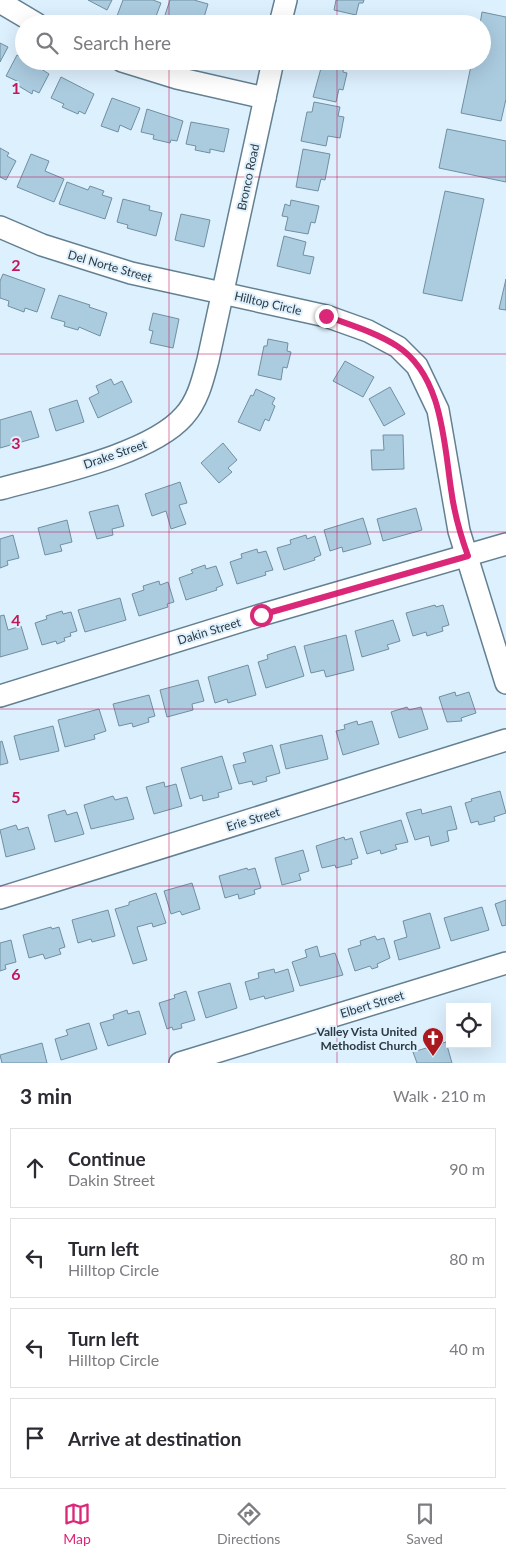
<!DOCTYPE html>
<meta charset="utf-8">
<style>
:root{--surface:#fff;--page:#f7f7f7;--text:#2b2b33;--muted:#7c7c81;--line:#e1e1e2;--accent:#db2777}
body{margin:0;font-family:Lato,sans-serif;background:var(--page);color:var(--text)}
.controls{position:absolute;right:15px;bottom:15px;display:grid;overflow:hidden;border-radius:0px;box-shadow:0 5px 20px #0002}
.controls button{width:45px;height:45px;display:grid;place-items:center;padding:0;border:0;border-bottom:1px solid var(--line);background:var(--surface);color:var(--text);font:25px sans-serif}
.stop{position:absolute;width:15px;height:15px;margin:-11px;border:4px solid #db2777;border-radius:50%;background:#fff}
.stop.end{background:#db2777;border-color:#fff;box-shadow:0 1px 5px #0008}
.list{margin:0;padding:0;list-style:none}
h2{display:flex;justify-content:space-between;align-items:center;height:65px;margin:0;padding:0 20px;font-size:21px}
h2 small{font-size:16px;font-weight:400;color:var(--muted)}
.list li{display:grid;grid-template-columns:32px 1fr auto;gap:15px;align-items:center;box-sizing:border-box;height:80px;margin:0 10px 10px;padding:0 10px;border:1px solid var(--line);border-radius:0px}
.list b{display:block;font-size:19px;white-space:nowrap}
.list p{margin:0;font-size:16px;white-space:nowrap;color:var(--muted)}
.list em{font-size:16px;font-style:normal;color:var(--muted)}
.icon{flex:none;width:28px;height:28px;fill:none;stroke:currentColor;stroke-width:2;stroke-linecap:round;stroke-linejoin:round}
.map{position:relative;flex:none;width:506px;height:1063px;overflow:hidden}
.search{position:absolute;background:var(--surface);box-shadow:0 5px 20px #0002;left:15px;right:15px;top:15px;height:55px;display:flex;align-items:center;gap:12px;box-sizing:border-box;padding:0 18px;border-radius:28px;color:var(--muted);font-size:19px}
.sheet{height:425px;background:var(--surface)}
nav{display:flex;justify-content:space-around;align-items:center;box-sizing:border-box;height:70px;border-top:1px solid var(--line);background:var(--surface);font-size:14px;color:var(--muted)}
nav a{display:grid;justify-items:center;gap:2px}
nav .on{color:var(--accent)}
.map>svg:first-child{display:block}
.building{fill:#abcbdf;stroke:#718fa2}
.lines{fill:none;stroke-linecap:round;stroke-linejoin:round}
.minor-casing{stroke:#638093;stroke-width:24}
.minor{stroke:#fff;stroke-width:21}
.route{stroke:#db2777;stroke-width:6}
.grid{fill:none;stroke:#c2185b;stroke-width:1;stroke-opacity:0.55}
.labels{text-anchor:middle;dominant-baseline:central;stroke-width:4;stroke-linejoin:round;paint-order:stroke}
.street-label{font-size:12px;fill:#2d3942;stroke:#ddf0fd}
.poi-label{font-size:12px;font-weight:bold;fill:#2d3942;stroke:#ddf0fd;text-anchor:end}
.grid-label{font-size:16px;text-anchor:middle;font-weight:bold;fill:#c2185b;stroke:#ddf0fd;stroke-width:4;stroke-linejoin:round;paint-order:stroke}
</style>
<div class="map">
<svg width="506" height="1063" viewBox="0 0 506 1063">
<rect width="100%" height="100%" fill="#ddf0fd"/>
<g class="building">
<path d="M88,0H112L107,10Z"/>
<path d="M123,0H153L161,3L153,24H138L117,16Z"/>
<path d="M170,0H194L208,4L202,24H162Z"/>
<path d="M336,0H364L363,3H359L356,15L334,10Z"/>
<path d="M482,12L506,17V99L501,121L461,113L472,61H482V24H480Z"/>
<path d="M223,16L241,20L240,24H209L210,17L222,20Z"/>
<path d="M0,43L8,47L0,62Z"/>
<path d="M17,55L24,58V61H29L49,74L39,93L33,90L32,94L17,85L19,82L6,76Z"/>
<path d="M323,61L344,65L343,72L347,73L343,90L339,89L336,102L313,97Z"/>
<path d="M61,77L94,94L85,114L79,111L78,114L62,107L64,104L51,98Z"/>
<path d="M112,98L140,108L131,130L120,125L118,132L101,126Z"/>
<path d="M314,102L340,107L338,116L344,117L340,138L328,136L326,146L301,141L307,112H312Z"/>
<path d="M147,109L183,121L177,141L171,140L170,143L153,139L154,135L141,132Z"/>
<path d="M191,122L229,129L224,152L210,149V153L195,150L196,146L186,144Z"/>
<path d="M447,129L506,141V182L439,168Z"/>
<path d="M0,148L9,153L7,156L16,161L6,180L0,177Z"/>
<path d="M303,149L330,154L325,180L321,179L318,191L296,187Z"/>
<path d="M31,154L49,161L45,171L64,179L54,202L17,187Z"/>
<path d="M67,182L88,190L90,186L104,191L102,195L112,198L105,219L59,204Z"/>
<path d="M445,191L484,199L462,301L423,293Z"/>
<path d="M123,199L150,206L149,210L162,213L156,236L127,228L128,225L117,222Z"/>
<path d="M291,200L319,206L315,223L311,222L308,234L285,230L288,217L282,216L285,204L290,206Z"/>
<path d="M181,214L210,220L204,247L175,240Z"/>
<path d="M284,236L306,242L303,255L314,257L310,274L277,266Z"/>
<path d="M3,274L45,289L37,312L25,308L24,312L8,306L9,301L0,298V281Z"/>
<path d="M506,279V310L499,309Z"/>
<path d="M59,295L90,305L89,307L107,313L100,336L79,327L78,330L64,326L65,322L51,318Z"/>
<path d="M153,313L179,319L173,348L150,343L153,331L149,330Z"/>
<path d="M268,339L288,343L287,351L291,352L287,368L283,367L281,380L258,375L264,346H267Z"/>
<path d="M345,361L374,377L363,397L333,381Z"/>
<path d="M111,379L114,385L122,381L132,402L98,418L89,398L99,393L96,386Z"/>
<path d="M390,387L405,414L384,426L369,399Z"/>
<path d="M256,389L275,398L272,404L275,406L269,421L265,419L260,431L238,422L251,395L253,396Z"/>
<path d="M77,400L84,422L56,431L49,409Z"/>
<path d="M31,411L39,437L0,448V420Z"/>
<path d="M383,435H403L404,469L372,470L371,450H384Z"/>
<path d="M223,443L237,460L228,468L232,472L219,483L201,463Z"/>
<path d="M180,482L187,503L179,505L186,524L171,529L166,511L152,516L145,494Z"/>
<path d="M118,505L124,526L112,529L113,535L97,539L89,512Z"/>
<path d="M416,508L422,530L383,541L377,519Z"/>
<path d="M363,518L371,544L343,552L342,547L330,551L324,530Z"/>
<path d="M67,520L72,542L60,545L62,551L45,555L38,528Z"/>
<path d="M13,535L19,558L7,561L8,565L0,568V539Z"/>
<path d="M306,535L307,539L315,536L321,555L314,558L315,560L284,570L277,548L291,544L290,540Z"/>
<path d="M257,549L258,553L266,551L273,570L265,572L266,575L237,584L230,562L242,558L241,554Z"/>
<path d="M205,565L206,569L216,566L223,585L216,588L217,590L186,600L179,578L193,573L191,570Z"/>
<path d="M159,581L160,585L168,582L174,602L167,604L168,607L139,616L132,594L144,590L143,586Z"/>
<path d="M120,598L126,620L85,632L78,610Z"/>
<path d="M435,605L436,607L443,605L449,625L442,627L443,631L427,636L426,632L413,636L406,613Z"/>
<path d="M62,611L63,614L71,612L77,631L70,633L71,636L64,638L65,641L57,644L56,641L42,645L35,623L47,619L46,616Z"/>
<path d="M4,615L8,630L21,626L28,649L0,657V616Z"/>
<path d="M393,620L400,641L387,645L389,649L362,657L355,631Z"/>
<path d="M346,635L354,670L326,677L324,670L311,673L304,646Z"/>
<path d="M295,646L304,676L266,688L258,662L268,659L267,655Z"/>
<path d="M248,665L256,695L228,703L227,699L215,703L208,677Z"/>
<path d="M198,680L204,701L192,704L193,710L167,717L160,690Z"/>
<path d="M455,692L456,696L469,692L476,713L461,718L462,721L447,722L439,697Z"/>
<path d="M149,695L155,716L148,718L149,722L133,727L132,723L119,726L113,704Z"/>
<path d="M407,707L409,710L421,707L428,729L399,738L391,712Z"/>
<path d="M99,709L106,731L94,735L95,739L65,747L58,720Z"/>
<path d="M357,721L358,725L372,721L379,744L343,755L336,731L345,729L344,725Z"/>
<path d="M53,726L59,751L20,760L14,736Z"/>
<path d="M322,735L328,759L286,769L280,745Z"/>
<path d="M2,741L8,763L0,765V742Z"/>
<path d="M272,745L280,773L266,777L267,781L253,785L252,781L239,784L233,765L246,762L243,753Z"/>
<path d="M222,756L232,789L218,793L219,797L203,801L202,795L190,799L181,768Z"/>
<path d="M164,782L165,787L176,784L182,806L154,814L146,787Z"/>
<path d="M500,791L506,813L494,817L495,821L479,825L478,821L471,823L465,803L472,801L471,799Z"/>
<path d="M113,796L115,800L127,797L134,819L91,829L84,805Z"/>
<path d="M451,806L457,829L447,831L449,841L431,846L429,836L415,840L406,813L421,809L422,814Z"/>
<path d="M65,810L67,815L77,812L84,834L55,842L48,815Z"/>
<path d="M401,820L408,842L395,845L397,849L381,854L380,850L367,854L360,832Z"/>
<path d="M16,825L18,830L28,827L35,849L6,857L0,830Z"/>
<path d="M344,837L345,840L352,838L358,858L351,860L352,864L336,868L335,865L322,868L316,846Z"/>
<path d="M303,850L309,871L299,874L301,880L282,885L275,858Z"/>
<path d="M247,868L248,870L255,868L261,888L254,890L255,894L239,899L238,894L225,898L219,876Z"/>
<path d="M192,883L200,909L182,915L180,911L171,914L164,891Z"/>
<path d="M156,893L166,923L153,927L152,923L137,927L147,960L133,964L115,909L129,905V902Z"/>
<path d="M506,900V925L502,926L495,904Z"/>
<path d="M482,907L489,930L451,941L444,918Z"/>
<path d="M108,910L115,936L92,942L91,939L78,943L72,920Z"/>
<path d="M430,913L440,948L399,960L394,941L407,937L403,921Z"/>
<path d="M51,927L52,929L59,927L65,947L59,949L61,954L45,959L43,954L29,958L23,935Z"/>
<path d="M375,936L377,940L384,938L390,958L377,964L378,967L372,969L370,966L355,971L348,949L361,945L360,941Z"/>
<path d="M11,940L16,962L5,965L6,969L0,971V943Z"/>
<path d="M317,946L320,957L335,953L343,975L300,986L292,962L307,957L305,950Z"/>
<path d="M274,969L275,973L288,969L294,991L265,999L264,996L250,1000L245,982L259,978L258,973Z"/>
<path d="M230,983L237,1008L206,1018L198,992Z"/>
<path d="M186,991L195,1020L181,1024L182,1028L173,1030L172,1027L167,1029L159,1003L175,998L174,995Z"/>
<path d="M127,1010L128,1014L139,1011L146,1034L108,1046L100,1023L114,1019L113,1015Z"/>
<path d="M89,1023L97,1049L61,1060L55,1039L68,1035L66,1030Z"/>
<path d="M446,1042L452,1063H417L413,1052Z"/>
<path d="M42,1043L47,1063H2L0,1055Z"/>
</g>
<g class="lines">
<g class="minor-casing">
<g id="minor">
<path d="M0,2L37,24"/>
<path d="M280,24L286,0"/>
<path d="M122,61L177,78L265,98"/>
<path d="M0,227L42,245L131,273L326,316L368,331L398,347L417,366L438,410L459,531L506,683"/>
<path d="M0,489C50,475 150,455 184,416C198,401 203,379 208,360L273,61"/>
<path d="M0,696L261,615L506,544"/>
<path d="M0,898L506,740"/>
<path d="M180,1063L506,963"/>
</g>
</g>
<use href="#minor" class="minor"/>
</g>
<g class="lines">
<path class="route" d="M261,615L468,556C460,534 454,512 451,489C444,442 442,375 397,346C375,332 350,325 326,316"/>
</g>
<path class="grid" d="M169,0V24M337,0V24M169,61V1063M337,61V1063M0,177H506M0,354H506M0,532H506M0,709H506M0,886H506"/>
<defs>
<g id="church-pin" transform="scale(1.125)"><path d="M0 17L-7.5 6A9.5 9.5 0 1 1 7.5 6Z" fill="#ac1820" stroke="#ddf0fd"/><path d="M-1.2-6h2.4v3.5h3.3v2.4h-3.3V6h-2.4V-.1h-3.3v-2.4h3.3Z" fill="#fff"/></g>
</defs>
<g fill-rule="evenodd">
<use href="#church-pin" x="433" y="1038"/>
</g>
<g class="labels">
<g class="street-label">
<text transform="translate(248 177) rotate(-78)">Bronco Road</text>
<text transform="translate(110 266) rotate(16)">Del Norte Street</text>
<text transform="translate(268 303) rotate(13)">Hilltop Circle</text>
<text transform="translate(115 454) rotate(-19)">Drake Street</text>
<text transform="translate(209 631) rotate(-17)">Dakin Street</text>
<text transform="translate(253 819) rotate(-17)">Erie Street</text>
<text transform="translate(372 1004) rotate(-17)">Elbert Street</text>
</g>
<g class="poi-label">
<text x="417" y="1031">Valley Vista United<tspan x="417" dy="14">Methodist Church</tspan></text>
</g>
</g>
<g class="grid-label">
<text x="16" y="94">1</text>
<text x="16" y="271">2</text>
<text x="16" y="449">3</text>
<text x="16" y="626">4</text>
<text x="16" y="803">5</text>
<text x="16" y="980">6</text>
</g>
</svg>
<div class="controls">
<button><svg class="icon" aria-label="locate" viewBox="0 0 24 24"><circle cx="12" cy="12" r="6"/><path d="M12 2v4M12 18v4M2 12h4M18 12h4"/></svg></button>
</div>
<div class="stop" style="left:261px;top:615px"></div>
<div class="stop end" style="left:326px;top:316px"></div>
<div class="search"><svg class="icon" aria-label="search" viewBox="0 0 24 24"><circle cx="10" cy="10" r="6"/><path d="M15 15l6 6"/></svg>Search here</div>
</div>
<section class="sheet">
<h2>3 min<small>Walk · 210 m</small></h2>
<ul class="list">
<li><svg class="icon" aria-label="ahead" viewBox="0 0 24 24"><path d="M12 20V5M6 11l6-6 6 6"/></svg><div><b>Continue</b><p>Dakin Street</p></div><em>90 m</em></li>
<li><svg class="icon" aria-label="left" viewBox="0 0 24 24"><path d="M17 20v-9H6M10 6l-5 5 5 5"/></svg><div><b>Turn left</b><p>Hilltop Circle</p></div><em>80 m</em></li>
<li><svg class="icon" aria-label="left" viewBox="0 0 24 24"><path d="M17 20v-9H6M10 6l-5 5 5 5"/></svg><div><b>Turn left</b><p>Hilltop Circle</p></div><em>40 m</em></li>
<li><svg class="icon" aria-label="arrive" viewBox="0 0 24 24"><path d="M6 21V4h12l-3 4 3 4H6"/></svg><div><b>Arrive at destination</b></div></li>
</ul>
</section>
<nav>
<a class="on"><svg class="icon" aria-label="map" viewBox="0 0 24 24"><path d="M3 6l6-2 6 2 6-2v14l-6 2-6-2-6 2zM9 4v14M15 6v14"/></svg>Map</a>
<a><svg class="icon" aria-label="directions" viewBox="0 0 24 24"><path d="M12 3l9 9-9 9-9-9zM9 14v-3h6M13 9l2 2-2 2"/></svg>Directions</a>
<a><svg class="icon" aria-label="saved" viewBox="0 0 24 24"><path d="M7 4h10v16l-5-4-5 4z"/></svg>Saved</a>
</nav>
